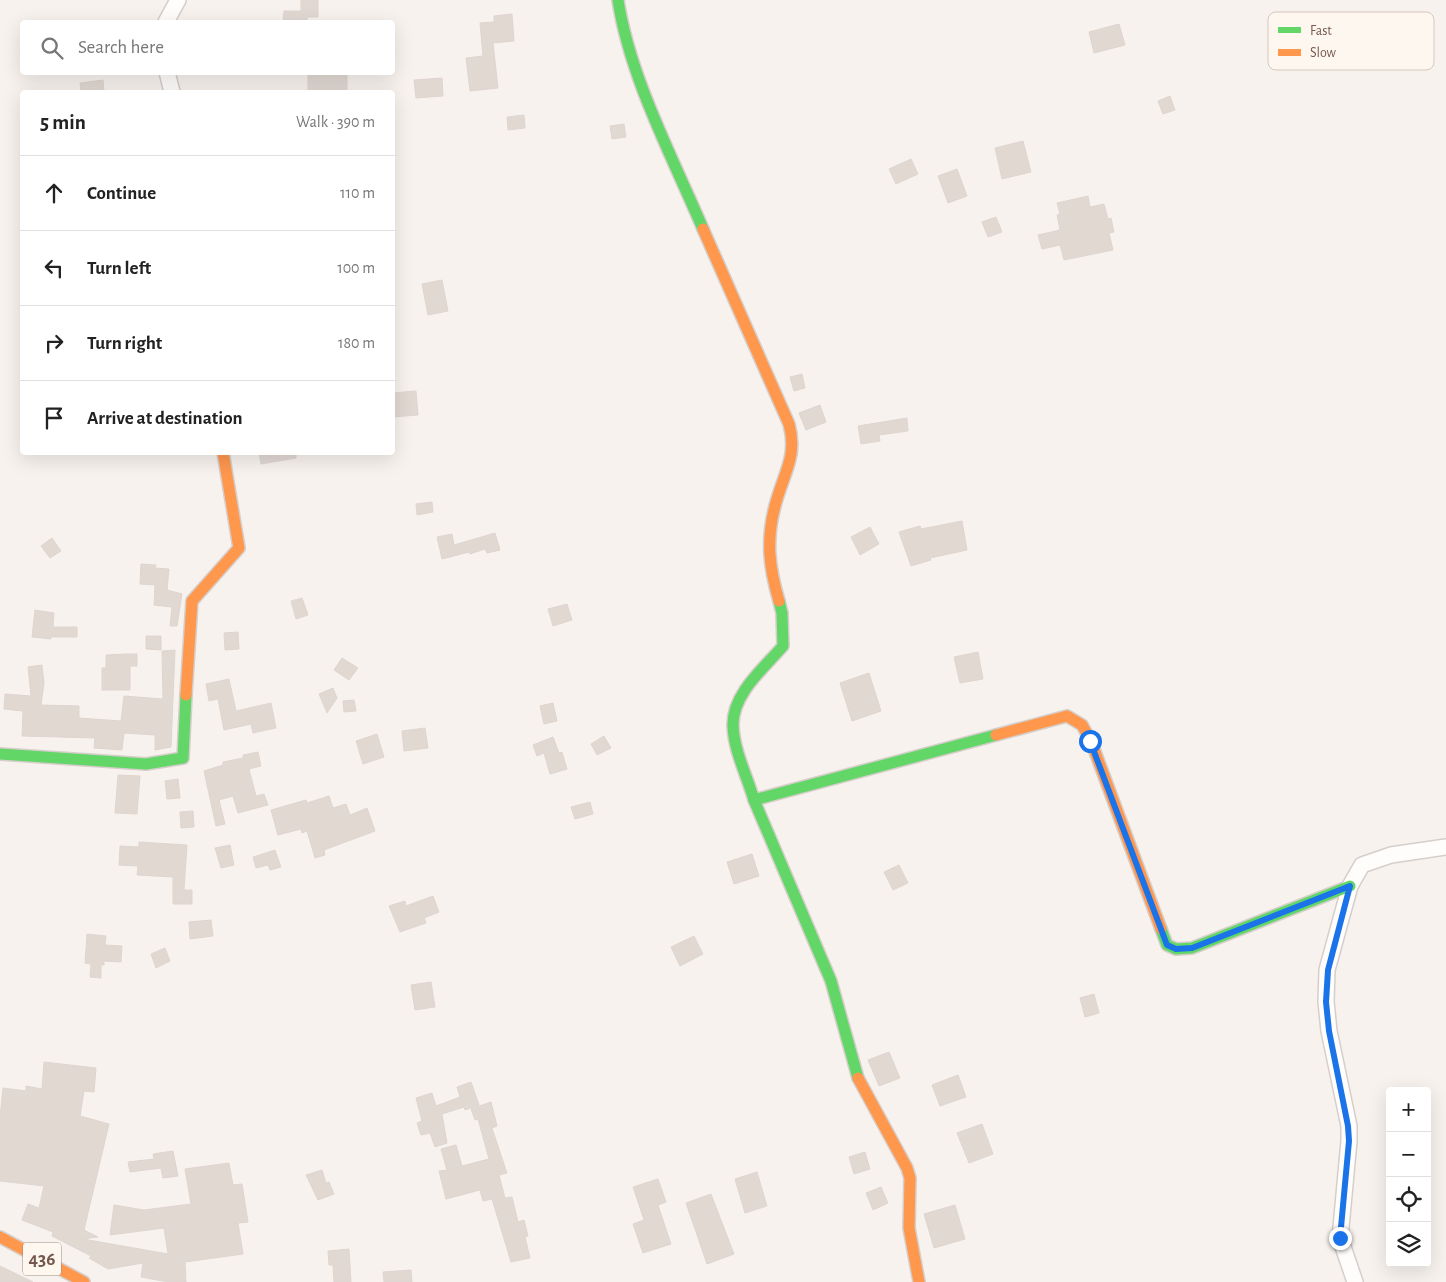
<!DOCTYPE html>
<meta charset="utf-8">
<style>
:root{--surface:#fff;--page:#f2f2f2;--text:#222;--muted:#767676;--line:#e0e0e0}
body{margin:0;font-family:"Alegreya Sans",sans-serif;background:var(--page);color:var(--text)}
.controls{position:absolute;right:15px;bottom:15px;display:grid;overflow:hidden;border-radius:5px;box-shadow:0 5px 20px #0002}
.controls button{width:45px;height:45px;display:grid;place-items:center;padding:0;border:0;border-bottom:1px solid var(--line);background:var(--surface);color:var(--text);font:25px sans-serif}
.stop{position:absolute;width:15px;height:15px;margin:-11px;border:4px solid #1a73e8;border-radius:50%;background:#fff}
.stop.end{background:#1a73e8;border-color:#fff;box-shadow:0 1px 5px #0008}
.list{margin:0;padding:0;list-style:none}
h2{display:flex;justify-content:space-between;align-items:center;height:65px;margin:0;padding:0 20px;font-size:21px}
h2 small{font-size:16px;font-weight:400;color:var(--muted)}
.list li{display:grid;grid-template-columns:32px 1fr auto;gap:15px;align-items:center;box-sizing:border-box;height:75px;padding:0 20px;border-top:1px solid var(--line)}
.list b{display:block;font-size:19px;white-space:nowrap}
.list em{font-size:16px;font-style:normal;color:var(--muted)}
.icon{flex:none;width:28px;height:28px;fill:none;stroke:currentColor;stroke-width:2;stroke-linecap:round;stroke-linejoin:round}
.map{position:relative;flex:none;width:1446px;height:1282px;overflow:hidden}
.search{position:absolute;background:var(--surface);box-shadow:0 5px 20px #0002;left:20px;top:20px;width:375px;height:55px;display:flex;align-items:center;gap:12px;box-sizing:border-box;padding:0 18px;border-radius:5px;color:var(--muted);font-size:19px}
.panel{position:absolute;background:var(--surface);box-shadow:0 5px 20px #0002;left:20px;top:90px;width:375px;height:365px;border-radius:5px}
.map>svg:first-child{display:block}
.building{fill:#e1d8d2;stroke:#dfd5d0}
.lines{fill:none;stroke-linecap:round;stroke-linejoin:round}
.street-casing{stroke:#d6ceca;stroke-width:18}
.fast-casing{stroke:#d6ceca;stroke-width:14}
.slow-casing{stroke:#d6ceca;stroke-width:14}
.street{stroke:#fefdfc;stroke-width:15}
.fast{stroke:#63d668;stroke-width:11}
.slow{stroke:#ff974d;stroke-width:11}
.route{stroke:#1a73e8;stroke-width:6}
.labels{text-anchor:middle;dominant-baseline:central;stroke-width:4.5;stroke-linejoin:round;paint-order:stroke}
.shield{fill:#fef7ef;stroke:#9d887e;stroke-width:1}
.shield-label{font-size:19px;font-weight:bold;fill:#74584e}
.key{fill:#fef7ef;stroke:#d5c7bf;stroke-width:1}
.key-label{font-size:14px;fill:#74584e}
</style>
<div class="map">
<svg width="1446" height="1282" viewBox="0 0 1446 1282">
<rect width="100%" height="100%" fill="#f7f2ed"/>
<g class="building">
<path d="M301,0H318V17H307V22H283L284,11H301Z"/>
<path d="M512,14L514,41L493,43L498,88L470,91L466,58L483,56L480,23L494,22V16Z"/>
<path d="M1119,24L1125,45L1094,53L1089,32Z"/>
<rect x="308" y="72" width="39" height="20"/>
<path d="M442,78L443,96L416,98L414,80Z"/>
<path d="M103,80L104,92H81L80,83Z"/>
<path d="M1170,96L1175,110L1163,114L1158,101Z"/>
<path d="M524,115L525,128L508,130L507,117Z"/>
<path d="M624,124L626,137L612,139L610,126Z"/>
<path d="M1023,141L1031,172L1002,179L995,148Z"/>
<path d="M911,159L918,174L896,184L889,169Z"/>
<path d="M957,169L967,196L948,203L938,176Z"/>
<path d="M1088,196L1090,207L1104,204L1108,219L1111,218L1114,232L1109,233L1113,250L1064,260L1060,245L1042,249L1038,235L1060,230L1057,215L1060,214L1057,203Z"/>
<path d="M996,217L1002,232L988,237L982,222Z"/>
<path d="M442,280L448,311L428,315L422,284Z"/>
<path d="M802,374L805,388L794,391L790,377Z"/>
<path d="M416,391L418,415L392,417V393Z"/>
<path d="M820,405L826,422L806,430L799,413Z"/>
<path d="M907,418L908,431L879,435L880,441L861,444L858,426Z"/>
<path d="M259,452H296V458L261,464Z"/>
<path d="M432,502L433,512L417,515L416,504Z"/>
<path d="M962,521L967,550L930,558L931,560L911,566L899,532L920,526L921,529Z"/>
<path d="M870,527L879,544L860,555L851,537Z"/>
<path d="M495,533L500,550L487,553L485,549L470,554L469,552L442,559L437,537L452,534L454,545Z"/>
<path d="M52,538L61,551L50,558L41,546Z"/>
<path d="M141,564L156,565L155,568L169,569L167,590L182,594L177,626H170L172,607L154,605L155,585L140,584Z"/>
<path d="M302,598L308,615L296,619L291,601Z"/>
<path d="M567,604L572,620L553,626L548,609Z"/>
<path d="M35,610L54,613L53,627H77V637H51V639L32,637Z"/>
<path d="M238,632L239,649L225,650L224,633Z"/>
<path d="M146,636H161V650L146,649Z"/>
<path d="M175,650L171,747L155,750V735L124,733L122,750L94,748L95,738L22,736L23,711L4,709L5,694L31,696L28,667L42,665L44,683L41,705L79,706V718L121,721L124,696L163,699L162,651Z"/>
<path d="M978,652L983,679L960,683L954,657Z"/>
<path d="M126,654H137V666H130V690H102V668H106V655Z"/>
<path d="M342,658L358,668L349,680L334,670Z"/>
<path d="M869,673L881,711L852,721L840,683Z"/>
<path d="M229,679L236,711L271,703L276,728L253,733L251,724L224,730L218,699L209,701L206,684Z"/>
<path d="M333,688L337,698L327,713L319,694Z"/>
<path d="M354,700L356,711L344,712L343,701Z"/>
<path d="M553,703L557,721L544,724L540,706Z"/>
<path d="M425,728L428,748L404,751L402,731Z"/>
<path d="M377,734L384,757L363,764L356,741Z"/>
<path d="M604,736L611,748L597,755L591,744Z"/>
<path d="M553,737L559,753L562,752L567,769L550,774L544,753L537,756L533,745Z"/>
<path d="M258,752L261,766L249,769L256,796L264,794L268,805L238,813L233,796L219,800L225,824L216,826L204,771L223,765V762L243,758V755Z"/>
<path d="M118,775L140,776L137,814L115,813Z"/>
<path d="M178,779L180,798L167,799L165,781Z"/>
<path d="M329,796L333,808L346,804L350,815L367,808L375,831L324,850L325,855L315,858L307,831L302,833L301,829L278,835L271,810L306,800L307,803Z"/>
<path d="M590,802L593,814L575,819L571,807Z"/>
<path d="M193,811L194,827L181,828L180,812Z"/>
<path d="M139,842L187,845L184,890H192V904H173V877L137,875L138,866L119,865L120,846L139,847Z"/>
<path d="M230,845L234,865L221,868L215,848Z"/>
<path d="M275,850L281,867L270,870L268,865L256,868L253,857Z"/>
<path d="M752,854L759,876L734,884L727,862Z"/>
<path d="M899,865L908,883L893,890L884,872Z"/>
<path d="M433,896L439,912L424,918L426,923L400,932L389,906L405,901L406,906Z"/>
<path d="M211,920L213,936L190,939L189,922Z"/>
<path d="M87,934L106,936L105,945L122,946L121,962L104,961V965H101V978L90,977L91,964L85,963Z"/>
<path d="M694,936L703,954L680,966L671,947Z"/>
<path d="M165,948L170,961L156,968L151,954Z"/>
<path d="M431,982L435,1007L415,1010L411,985Z"/>
<path d="M1094,994L1099,1013L1085,1017L1080,998Z"/>
<path d="M889,1052L900,1078L879,1086L868,1060Z"/>
<path d="M44,1062L96,1068L94,1092L84,1091L80,1116L109,1124L84,1230L98,1237L83,1239L168,1254L164,1228L110,1235L114,1205L144,1210L191,1204L185,1169L229,1163L233,1185L242,1184L248,1222L238,1223L243,1254L185,1262L186,1282H168L141,1277L143,1263L108,1269L89,1258L91,1256L52,1236L53,1232L22,1220L28,1204L39,1208L44,1186L0,1181V1117L3,1088L26,1091V1086L42,1089Z"/>
<path d="M958,1075L966,1097L940,1106L932,1085Z"/>
<path d="M471,1082L479,1105L465,1110L464,1107L442,1114L447,1143L435,1147L430,1133L421,1135L417,1123L422,1121L416,1098L432,1093L436,1106L460,1097L457,1087Z"/>
<path d="M491,1102L497,1126L492,1128L507,1173L499,1175L505,1198L512,1197L518,1222L524,1220L528,1236L525,1237L530,1258L511,1262L492,1199L483,1201L480,1190L446,1199L439,1171L447,1170L441,1149L456,1145L462,1166L489,1159L478,1119L475,1120L471,1109Z"/>
<path d="M982,1124L993,1154L969,1163L957,1133Z"/>
<path d="M173,1151L178,1176L163,1178L161,1168L130,1172L128,1162L154,1159L153,1154Z"/>
<path d="M865,1152L870,1169L854,1174L849,1157Z"/>
<path d="M322,1170L326,1183L329,1182L334,1194L318,1200L306,1175Z"/>
<path d="M757,1172L767,1206L745,1213L735,1179Z"/>
<path d="M658,1179L666,1202L658,1205L671,1244L643,1253L633,1224L644,1220L633,1187Z"/>
<path d="M881,1187L888,1203L873,1210L866,1193Z"/>
<path d="M711,1194L734,1254L707,1264L686,1203Z"/>
<path d="M955,1205L965,1239L934,1248L924,1214Z"/>
<path d="M349,1249L351,1282H334L333,1265H329L328,1251Z"/>
<path d="M0,1266L33,1282H0Z"/>
<path d="M411,1270L412,1282H384L383,1272Z"/>
</g>
<g class="lines">
<g class="street-casing">
<g id="street">
<path d="M166,22L178,0"/>
<path d="M167,72L172,92"/>
<path d="M1355,1282L1340,1238L1349,1141V1126L1329,1031L1326,1002L1327,970L1350,886L1362,865L1391,855L1446,847"/>
</g>
</g>
<g class="fast-casing">
<g id="fast">
<path d="M618,0C630,78 672,156 703,229"/>
<path d="M779,601L782,613L783,646C764,668 732,694 733,726C734,751 747,776 754,800L996,735"/>
<path d="M0,754L146,764L183,758L186,695"/>
<path d="M754,800L831,981L858,1078"/>
<path d="M1161,929L1167,945L1176,949L1192,948L1350,886"/>
</g>
</g>
<g class="slow-casing">
<g id="slow">
<path d="M703,229L789,424C798,457 783,474 775,506C766,540 769,567 779,601"/>
<path d="M186,695L192,601L239,548L223,452"/>
<path d="M996,735L1067,716L1082,725L1091,741L1161,929"/>
<path d="M858,1078L907,1168L910,1178L909,1228L919,1282"/>
<path d="M0,1237L84,1282"/>
</g>
</g>
<use href="#street" class="street"/>
<use href="#fast" class="fast"/>
<use href="#slow" class="slow"/>
</g>
<g class="lines">
<path class="route" d="M1090,741L1167,945L1176,949L1192,948L1350,886L1328,970L1326,1002L1329,1031L1348,1126L1349,1141L1340,1238"/>
</g>
<g class="labels">
<rect class="shield" x="23" y="1242.5" width="38" height="33" rx="4"/>
<g class="shield-label">
<text x="42" y="1259">436</text>
</g>
</g>
<rect x="1268" y="12" width="166" height="58" rx="8" class="key"/>
<rect x="1278" y="27" width="23" height="6" fill="#63d668"/>
<rect x="1278" y="49" width="23" height="7" fill="#ff974d"/>
<g class="key-label">
<text x="1310" y="35">Fast</text>
<text x="1310" y="57">Slow</text>
</g>
</svg>
<div class="controls">
<button>+</button>
<button>−</button>
<button><svg class="icon" aria-label="locate" viewBox="0 0 24 24"><circle cx="12" cy="12" r="6"/><path d="M12 2v4M12 18v4M2 12h4M18 12h4"/></svg></button>
<button><svg class="icon" aria-label="layers" viewBox="0 0 24 24"><path d="M12 4l9 5-9 5-9-5zM3 14l9 5 9-5"/></svg></button>
</div>
<div class="stop" style="left:1090px;top:741px"></div>
<div class="stop end" style="left:1340px;top:1238px"></div>
<div class="search"><svg class="icon" aria-label="search" viewBox="0 0 24 24"><circle cx="10" cy="10" r="6"/><path d="M15 15l6 6"/></svg>Search here</div>
<section class="panel">
<h2>5 min<small>Walk · 390 m</small></h2>
<ul class="list">
<li><svg class="icon" aria-label="ahead" viewBox="0 0 24 24"><path d="M12 20V5M6 11l6-6 6 6"/></svg><div><b>Continue</b></div><em>110 m</em></li>
<li><svg class="icon" aria-label="left" viewBox="0 0 24 24"><path d="M17 20v-9H6M10 6l-5 5 5 5"/></svg><div><b>Turn left</b></div><em>100 m</em></li>
<li><svg class="icon" aria-label="right" viewBox="0 0 24 24"><path d="M7 20v-9h11M14 6l5 5-5 5"/></svg><div><b>Turn right</b></div><em>180 m</em></li>
<li><svg class="icon" aria-label="arrive" viewBox="0 0 24 24"><path d="M6 21V4h12l-3 4 3 4H6"/></svg><div><b>Arrive at destination</b></div></li>
</ul>
</section>
</div>
